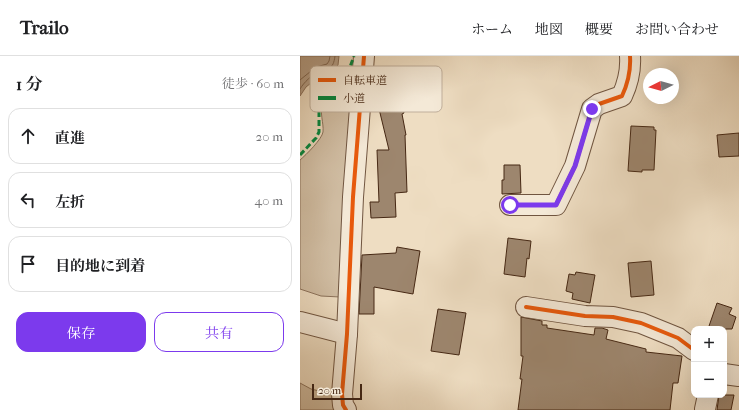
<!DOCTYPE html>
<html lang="ja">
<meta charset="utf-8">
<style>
:root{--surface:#fff;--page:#f6f6f6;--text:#202124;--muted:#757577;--line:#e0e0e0;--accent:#7c3aed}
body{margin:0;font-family:"IM FELL French Canon","Noto Serif JP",serif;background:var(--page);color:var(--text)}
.controls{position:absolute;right:12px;bottom:12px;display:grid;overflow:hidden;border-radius:8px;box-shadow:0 4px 16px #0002}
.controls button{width:36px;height:36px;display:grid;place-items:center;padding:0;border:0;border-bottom:1px solid var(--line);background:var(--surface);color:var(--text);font:20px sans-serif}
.compass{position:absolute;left:343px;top:12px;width:36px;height:36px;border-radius:50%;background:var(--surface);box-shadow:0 4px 16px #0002;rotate:265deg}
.scale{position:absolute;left:12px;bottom:10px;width:50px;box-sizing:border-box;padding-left:4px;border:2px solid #462814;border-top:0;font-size:11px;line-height:14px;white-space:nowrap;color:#462814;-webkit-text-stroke:3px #f4e9d7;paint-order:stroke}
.stop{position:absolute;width:12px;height:12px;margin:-9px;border:3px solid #7c3aed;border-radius:50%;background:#fff}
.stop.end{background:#7c3aed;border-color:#fff;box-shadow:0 1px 4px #0008}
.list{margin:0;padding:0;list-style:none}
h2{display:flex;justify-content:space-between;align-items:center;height:52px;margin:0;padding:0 16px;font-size:17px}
h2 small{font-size:13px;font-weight:400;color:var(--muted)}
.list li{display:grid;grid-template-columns:26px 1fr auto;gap:12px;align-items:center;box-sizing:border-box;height:56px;margin:0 8px 8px;padding:0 8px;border:1px solid var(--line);border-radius:12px}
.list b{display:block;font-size:15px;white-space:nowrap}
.list em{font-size:13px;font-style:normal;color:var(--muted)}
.actions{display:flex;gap:8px;padding:12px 16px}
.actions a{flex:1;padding:9px 0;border:1px solid var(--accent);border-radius:12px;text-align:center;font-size:14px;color:var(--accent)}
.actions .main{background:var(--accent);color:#fff}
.icon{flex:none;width:22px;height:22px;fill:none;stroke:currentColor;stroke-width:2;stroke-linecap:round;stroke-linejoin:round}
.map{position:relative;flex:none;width:439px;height:354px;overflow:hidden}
header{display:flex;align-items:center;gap:24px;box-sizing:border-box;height:56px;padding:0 20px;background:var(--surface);border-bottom:1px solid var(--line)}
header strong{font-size:19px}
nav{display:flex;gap:22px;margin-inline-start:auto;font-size:14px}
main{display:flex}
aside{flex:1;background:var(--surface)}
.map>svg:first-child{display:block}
.green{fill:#d1bea4;stroke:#8c735c}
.water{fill:#b59f87;stroke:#896f59}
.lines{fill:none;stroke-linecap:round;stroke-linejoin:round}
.shore{stroke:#7e644e;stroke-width:1}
.building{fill:#9d866e;stroke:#462814}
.minor-casing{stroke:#705540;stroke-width:22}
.minor{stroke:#f4e9d7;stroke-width:20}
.quiet{stroke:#00873e;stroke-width:3;stroke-dasharray:6 3;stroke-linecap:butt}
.cycleway-casing{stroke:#f4e9d7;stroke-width:6}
.cycleway{stroke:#e8590c;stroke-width:4}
.route{stroke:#7c3aed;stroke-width:5}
.key{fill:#f4e9d7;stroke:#c0af9c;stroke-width:1}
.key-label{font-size:11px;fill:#462814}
</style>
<header>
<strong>Trailo</strong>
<nav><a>ホーム</a><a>地図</a><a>概要</a><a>お問い合わせ</a></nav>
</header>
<main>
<aside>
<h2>1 分<small>徒歩 · 60 m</small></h2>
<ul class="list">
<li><svg class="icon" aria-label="ahead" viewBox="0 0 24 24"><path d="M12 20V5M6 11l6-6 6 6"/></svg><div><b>直進</b></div><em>20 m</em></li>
<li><svg class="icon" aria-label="left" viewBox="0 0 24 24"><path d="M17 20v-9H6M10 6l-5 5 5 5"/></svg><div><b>左折</b></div><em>40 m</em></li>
<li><svg class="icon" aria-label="arrive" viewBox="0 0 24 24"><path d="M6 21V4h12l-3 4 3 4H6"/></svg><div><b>目的地に到着</b></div></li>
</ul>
<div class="actions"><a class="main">保存</a><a>共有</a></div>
</aside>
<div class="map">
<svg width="439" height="354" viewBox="0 0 439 354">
<rect width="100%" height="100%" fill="#eeddc2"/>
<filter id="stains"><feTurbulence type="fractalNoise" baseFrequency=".005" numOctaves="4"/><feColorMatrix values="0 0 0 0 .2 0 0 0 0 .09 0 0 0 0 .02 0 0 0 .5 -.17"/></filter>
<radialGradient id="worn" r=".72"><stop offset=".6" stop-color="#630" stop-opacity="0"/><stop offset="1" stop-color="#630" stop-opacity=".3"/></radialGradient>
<g class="green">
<path d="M57,4L40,241L21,240L0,233V104C6,99 22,83 23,76C24,67 19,56 23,48C31,32 49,21 57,4Z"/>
<path d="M0,327L11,333L36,339L35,354H0Z"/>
</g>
<path class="water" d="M0,0H39L38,9L32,16L21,19L6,31L0,40Z"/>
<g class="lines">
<g class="shore">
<path d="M0,24L16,11L27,8L29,5L30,0"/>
<path d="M0,33C4,26 12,19 19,15C29,10 33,15 35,0"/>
</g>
</g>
<g class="building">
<path d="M97,23L104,57L102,58L106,79H105L107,136L95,137L96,161L71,162L70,146H79L77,94H89L73,28Z"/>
<path d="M331,70L354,71V74H356L354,114H342V116L328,115Z"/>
<path d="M439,77V100L419,101L417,79Z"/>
<path d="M204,109H220L221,137L202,138V124H204Z"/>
<path d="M208,182L231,185L229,203L227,202L225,221L204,218Z"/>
<path d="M97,191L120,195L113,238L74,231V258H59L62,199L96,197Z"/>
<path d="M351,205L354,239L331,241L328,207Z"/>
<path d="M276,216L295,219L290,247L272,243L273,237L266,235L269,218L275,219Z"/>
<path d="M417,247L432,252L429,258L436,261L432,273H408Z"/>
<path d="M138,253L166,257L159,299L131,295Z"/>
<path d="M221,261L242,265V269H247V272L294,279L295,272H302L308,274L306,283L346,293V296L382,300L378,327H373L370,354H218L222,323H220L223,300H221Z"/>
<path d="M419,339H434L431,354H417Z"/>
</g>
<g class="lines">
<g class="minor-casing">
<g id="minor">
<path d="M210,149H256L275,110L292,53L299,48L322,40C328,27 331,15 330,0"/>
<path d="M226,251L285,260L313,261L341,267L378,282L394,294"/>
<path d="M0,266L47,278"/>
<path d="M424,318L439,320"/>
<path d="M405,353L408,339"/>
<path d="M46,354L43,349L42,338L47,278L53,141L64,0"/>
</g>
</g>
<use href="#minor" class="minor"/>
<path class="quiet" d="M0,99L16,82L19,76V48L24,40L50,11L54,0"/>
<g class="cycleway-casing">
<g id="cycleway">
<path d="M210,149H256L275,110L292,53L299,48L322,40C328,27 331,15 330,0"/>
<path d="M226,251L285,260L313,261L341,267L378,282L394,294"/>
<path d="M46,354L43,349L42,338L47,278L53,141L64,0"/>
</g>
</g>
<use href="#cycleway" class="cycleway"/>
</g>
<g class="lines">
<path class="route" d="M210,149H256L275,110L292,53"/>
</g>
<rect x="10" y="10" width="132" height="46" rx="6" class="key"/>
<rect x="18" y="22" width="18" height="4" fill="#e8590c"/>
<rect x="18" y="40" width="18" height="4" fill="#00873e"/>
<g class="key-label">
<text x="43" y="28">自転車道</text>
<text x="43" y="46">小道</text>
</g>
<rect width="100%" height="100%" filter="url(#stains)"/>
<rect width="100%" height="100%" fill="url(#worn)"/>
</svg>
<div class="controls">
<button>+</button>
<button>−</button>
</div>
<svg class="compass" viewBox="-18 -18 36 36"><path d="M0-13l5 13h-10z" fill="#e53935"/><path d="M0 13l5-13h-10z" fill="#757577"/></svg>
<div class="scale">20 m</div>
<div class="stop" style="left:210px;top:149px"></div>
<div class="stop end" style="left:292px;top:53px"></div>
</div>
</main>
